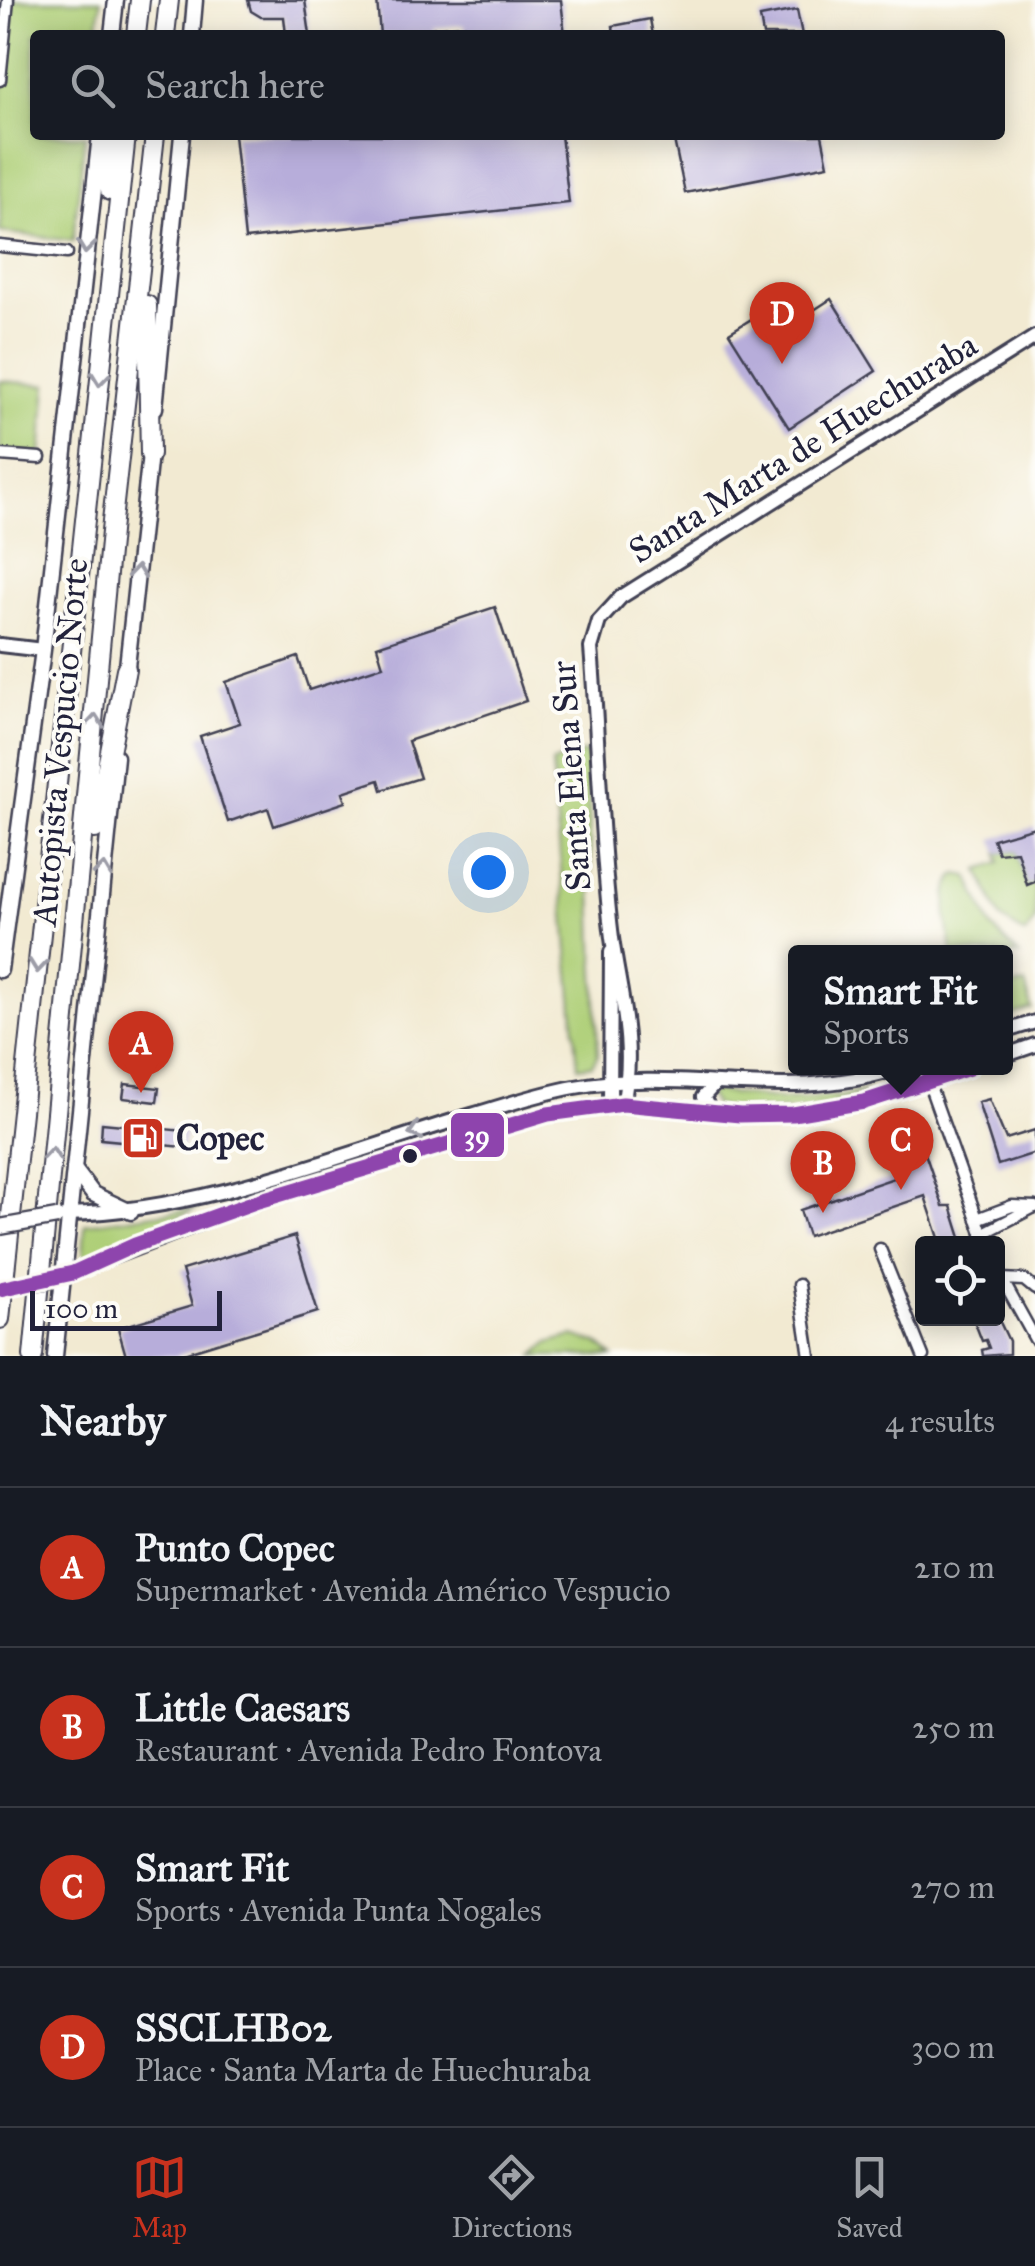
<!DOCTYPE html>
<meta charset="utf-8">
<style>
:root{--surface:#171b24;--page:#20242c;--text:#f1f3f6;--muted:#9ea1a6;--line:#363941;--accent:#c8321e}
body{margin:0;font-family:"IM FELL Great Primer",serif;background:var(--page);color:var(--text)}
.controls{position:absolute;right:30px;bottom:30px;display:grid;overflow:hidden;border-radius:10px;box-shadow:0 5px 25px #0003}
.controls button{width:90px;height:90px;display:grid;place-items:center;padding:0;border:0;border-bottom:2px solid var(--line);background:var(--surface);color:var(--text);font:50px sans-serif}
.scale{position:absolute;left:30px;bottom:25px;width:192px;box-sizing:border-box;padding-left:10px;border:5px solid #22223b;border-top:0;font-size:28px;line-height:35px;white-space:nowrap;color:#22223b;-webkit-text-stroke:8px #fdfcf7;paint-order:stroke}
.you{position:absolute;left:488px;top:872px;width:35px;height:35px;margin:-25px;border:8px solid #fff;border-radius:50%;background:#1a73e8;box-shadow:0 0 0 15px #1a73e833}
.badge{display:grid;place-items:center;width:65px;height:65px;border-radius:50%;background:var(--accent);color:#fff;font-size:32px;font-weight:700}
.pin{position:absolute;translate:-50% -82px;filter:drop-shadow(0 2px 5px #0008)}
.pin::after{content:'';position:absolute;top:52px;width:35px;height:30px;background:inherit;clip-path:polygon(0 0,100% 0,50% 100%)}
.popup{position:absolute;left:788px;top:945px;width:225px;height:130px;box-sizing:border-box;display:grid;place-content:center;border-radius:10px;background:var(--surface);filter:drop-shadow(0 2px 8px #0005);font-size:32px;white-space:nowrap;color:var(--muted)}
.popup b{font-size:38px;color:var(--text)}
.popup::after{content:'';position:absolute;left:50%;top:100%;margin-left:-20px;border:20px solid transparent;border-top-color:var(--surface)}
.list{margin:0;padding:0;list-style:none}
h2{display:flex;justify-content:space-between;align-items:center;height:130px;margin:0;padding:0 40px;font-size:42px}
h2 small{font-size:32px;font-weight:400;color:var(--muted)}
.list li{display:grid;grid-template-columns:65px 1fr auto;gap:30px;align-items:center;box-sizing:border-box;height:160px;padding:0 40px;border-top:2px solid var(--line)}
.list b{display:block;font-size:38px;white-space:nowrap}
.list p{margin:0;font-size:32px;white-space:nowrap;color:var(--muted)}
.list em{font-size:32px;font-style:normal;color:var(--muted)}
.icon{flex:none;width:55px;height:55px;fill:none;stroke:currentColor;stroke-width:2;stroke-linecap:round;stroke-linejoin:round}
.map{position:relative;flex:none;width:1035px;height:1356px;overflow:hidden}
.search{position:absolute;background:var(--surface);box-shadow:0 5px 25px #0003;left:30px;right:30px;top:30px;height:110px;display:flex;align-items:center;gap:25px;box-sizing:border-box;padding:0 35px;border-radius:10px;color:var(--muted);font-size:38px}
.sheet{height:770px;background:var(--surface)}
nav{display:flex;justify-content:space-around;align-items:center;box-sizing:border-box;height:140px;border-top:2px solid var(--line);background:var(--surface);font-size:28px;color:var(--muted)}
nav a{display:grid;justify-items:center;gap:5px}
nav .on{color:var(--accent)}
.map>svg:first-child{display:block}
.green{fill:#aecf77;stroke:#687859;stroke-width:2.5}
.building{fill:#b7adda}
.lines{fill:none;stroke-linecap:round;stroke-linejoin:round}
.minor-casing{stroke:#414052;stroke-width:15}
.tertiary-casing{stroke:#414052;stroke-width:18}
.secondary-casing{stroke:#414052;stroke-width:19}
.motorway-casing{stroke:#414052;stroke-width:22}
.minor{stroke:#fff;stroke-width:10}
.tertiary{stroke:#fff;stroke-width:12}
.secondary{stroke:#fff;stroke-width:14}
.motorway{stroke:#fff;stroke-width:18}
.secondary-bridge-casing{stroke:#414052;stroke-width:19;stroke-linecap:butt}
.secondary-bridge{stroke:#fff;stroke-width:14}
.bus-1-casing{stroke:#fdfcf7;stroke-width:22}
.bus-1{stroke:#8e44ad;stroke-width:15}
.oneway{stroke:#9c9ca7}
.bus-dot{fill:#22223b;stroke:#fdfcf7;stroke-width:4}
.labels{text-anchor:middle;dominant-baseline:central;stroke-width:8;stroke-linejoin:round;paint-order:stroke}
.street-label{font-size:35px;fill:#22223b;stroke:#fdfcf7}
.poi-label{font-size:35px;font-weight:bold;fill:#22223b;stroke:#fdfcf7;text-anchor:start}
.line-badge{stroke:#fdfcf7;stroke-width:4}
.badge-label{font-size:28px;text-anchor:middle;font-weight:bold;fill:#fff}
</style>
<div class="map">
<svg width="1035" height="1356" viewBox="0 0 1035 1356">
<rect width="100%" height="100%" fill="#fdfcf7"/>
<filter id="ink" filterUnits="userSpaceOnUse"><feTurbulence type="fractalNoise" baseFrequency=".01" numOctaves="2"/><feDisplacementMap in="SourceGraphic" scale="20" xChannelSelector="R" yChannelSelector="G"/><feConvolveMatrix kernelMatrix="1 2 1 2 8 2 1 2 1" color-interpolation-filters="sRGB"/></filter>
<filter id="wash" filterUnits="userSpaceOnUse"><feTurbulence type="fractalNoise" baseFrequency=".0048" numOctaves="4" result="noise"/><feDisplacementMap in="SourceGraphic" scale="40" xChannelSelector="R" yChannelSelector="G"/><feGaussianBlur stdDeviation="2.25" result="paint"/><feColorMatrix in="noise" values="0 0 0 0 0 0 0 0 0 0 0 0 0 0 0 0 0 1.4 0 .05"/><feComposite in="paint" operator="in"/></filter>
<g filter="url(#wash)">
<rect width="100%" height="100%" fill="#f2ead2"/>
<g class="green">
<path d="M12,0H101L97,35H35V135H85L73,241L0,232V108Z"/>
<path d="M0,381L47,385L41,454L0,451Z"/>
<path d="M587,752L598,1055L592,1065L578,1067L552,763Z"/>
<path d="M1017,851L1027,884L1035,882V920L1025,934L1001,919L979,870L1000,863L998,853Z"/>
<path d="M957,874L968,876L992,928L1019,955L952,952C949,929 938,892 957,874Z"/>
<path d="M1025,984L1032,1009L1006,1018V988Z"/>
<path d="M870,1089C832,1114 761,1112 715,1106L708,1095L713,1091L784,1100L842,1096Z"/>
<path d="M198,1208L83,1260L85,1224Z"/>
<path d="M573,1336L597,1343L613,1356H534L548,1343Z"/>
</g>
<g id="blocks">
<g class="building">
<path d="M248,0H305L310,35H286L284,17H261L251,11Z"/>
<path d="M377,0H561L565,35H466L464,25L434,28V35H380Z"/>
<path d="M797,10L802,35H763L760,17Z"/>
<path d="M650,19L653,35H614L613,26Z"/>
<path d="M234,135H561L569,203L245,239Z"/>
<path d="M673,135H822L828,165L685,193Z"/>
<path d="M831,299L876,371L789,428L729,333L777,303L791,325Z"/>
<path d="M495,607L526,701L408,741L420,778L382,790L379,780L343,792L346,802L274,826L268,808L228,822L200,736L240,723L226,682L298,657L309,690L383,666L377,646Z"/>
<path d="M1035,827V882L1027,885L1017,851L998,853L993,839Z"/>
<path d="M125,1084L159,1088L157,1102L123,1098Z"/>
<path d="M989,1099L1006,1139L1035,1130V1153L998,1165L978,1102Z"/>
<path d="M912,1115L943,1206H951L963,1244H941L925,1196L808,1236L800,1210L897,1177L880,1126Z"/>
<path d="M102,1123L185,1131L183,1147L101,1139Z"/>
<path d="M295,1236L318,1312L175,1356H126L118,1328L192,1306L182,1270Z"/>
<path d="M973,1318H998L1009,1341V1354L983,1356L982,1350L989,1348L986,1340L982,1341Z"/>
</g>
</g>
</g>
<g filter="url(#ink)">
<use href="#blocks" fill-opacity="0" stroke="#414052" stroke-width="2.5"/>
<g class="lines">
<g class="minor-casing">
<g id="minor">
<path d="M0,80L8,0"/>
<path d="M0,246L67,253"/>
<path d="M0,455L40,458"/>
<path d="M928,1081L986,1244"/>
<path d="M977,1219L1012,1206L1035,1207"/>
<path d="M982,1234L1034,1207"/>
<path d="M880,1249L923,1356"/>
<path d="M998,1272L1035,1339"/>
<path d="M1001,1279L1024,1280L1035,1289"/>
<path d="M799,1285L810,1356"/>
</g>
</g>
<g class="tertiary-casing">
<g id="tertiary">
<path d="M0,645L43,650"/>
<path d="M1006,1031L1035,1022"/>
<path d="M1006,1055L1035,1045"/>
<path d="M623,1104C636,1046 620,995 612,938C600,842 599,744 591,648L599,621L621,597L1035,337"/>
<path d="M610,1105L611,952"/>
<path d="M711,1112L703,1097L716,1083"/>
<path d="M67,1214C205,1211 341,1154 472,1115C506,1105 540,1093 575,1087C686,1067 789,1105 899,1068"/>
<path d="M61,1277L258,1201L548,1114L623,1104L740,1115L793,1114L864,1102L969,1068"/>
</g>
</g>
<g class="secondary-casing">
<g id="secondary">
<path d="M112,35L116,0"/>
<path d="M192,35L195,0"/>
<path d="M155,408L182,135"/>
<path d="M126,676L151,444"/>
<path d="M0,970L43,650L100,135"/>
<path d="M74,1169L93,1194L131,1212"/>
<path d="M55,1356L116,757"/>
</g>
</g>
<g class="motorway-casing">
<g id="motorway">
<path d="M136,35L140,0"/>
<path d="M165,35L169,0"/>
<path d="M110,135V191"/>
<path d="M147,305L150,454"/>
<path d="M95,829L126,669"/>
<path d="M0,1319L126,135"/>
<path d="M33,1356L112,521L155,135"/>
</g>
</g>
<use href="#minor" class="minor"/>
<use href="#tertiary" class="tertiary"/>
<use href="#secondary" class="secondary"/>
<use href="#motorway" class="motorway"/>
<g class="secondary-bridge-casing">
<g id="secondary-bridge">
<path d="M0,1227L57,1217"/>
<path d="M0,1289L51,1280"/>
</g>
</g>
<use href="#secondary-bridge" class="secondary-bridge"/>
<g class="bus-1-casing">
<path id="bus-1" d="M0,1289L73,1273L135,1245L258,1201L548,1114L623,1104L740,1115L793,1114L864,1102L969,1068"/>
</g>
<use href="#bus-1" class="bus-1"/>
</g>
<defs><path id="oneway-chevron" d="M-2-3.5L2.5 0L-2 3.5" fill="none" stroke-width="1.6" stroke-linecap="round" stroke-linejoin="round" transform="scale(2.5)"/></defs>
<g class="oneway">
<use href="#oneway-chevron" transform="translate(86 247) rotate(97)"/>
<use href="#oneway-chevron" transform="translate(100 379) rotate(96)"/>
<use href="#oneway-chevron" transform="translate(137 572) rotate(-84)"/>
<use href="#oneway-chevron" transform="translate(95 721) rotate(-85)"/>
<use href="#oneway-chevron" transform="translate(103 870) rotate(-83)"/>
<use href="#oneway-chevron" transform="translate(38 966) rotate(96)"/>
<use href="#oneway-chevron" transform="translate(415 1132) rotate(163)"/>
<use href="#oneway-chevron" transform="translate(52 1154) rotate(-85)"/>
</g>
</g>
<defs>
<g id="fuel-square" transform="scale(2.25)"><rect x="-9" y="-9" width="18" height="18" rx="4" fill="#c8321e" stroke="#fdfcf7"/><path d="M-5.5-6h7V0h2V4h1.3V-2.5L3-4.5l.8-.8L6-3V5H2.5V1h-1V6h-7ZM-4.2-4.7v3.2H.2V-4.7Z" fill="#fff"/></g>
</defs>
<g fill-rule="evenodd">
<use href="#fuel-square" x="143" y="1138"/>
</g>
<circle class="bus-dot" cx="410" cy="1156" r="9"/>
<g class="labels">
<g class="street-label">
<text transform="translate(803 448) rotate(-32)">Santa Marta de Huechuraba</text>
<text transform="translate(60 742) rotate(-85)">Autopista Vespucio Norte</text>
<text transform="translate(571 776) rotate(-94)">Santa Elena Sur</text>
</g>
<g class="poi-label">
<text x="176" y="1138">Copec</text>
</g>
</g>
<rect class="line-badge" x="449" y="1111" width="57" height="48" rx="10" fill="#8e44ad"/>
<g class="badge-label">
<text x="477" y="1145">39</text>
</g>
</svg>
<div class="controls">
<button><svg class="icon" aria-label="locate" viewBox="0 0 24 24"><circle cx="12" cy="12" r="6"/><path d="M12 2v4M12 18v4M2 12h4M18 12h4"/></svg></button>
</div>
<div class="scale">100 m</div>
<div class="you"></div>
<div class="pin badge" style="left:141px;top:1093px">A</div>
<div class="pin badge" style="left:823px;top:1213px">B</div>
<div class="pin badge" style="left:901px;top:1190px">C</div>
<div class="popup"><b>Smart Fit</b>Sports</div>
<div class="pin badge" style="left:782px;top:364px">D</div>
<div class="search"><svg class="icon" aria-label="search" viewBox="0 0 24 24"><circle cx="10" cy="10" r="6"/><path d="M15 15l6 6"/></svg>Search here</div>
</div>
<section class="sheet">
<h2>Nearby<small>4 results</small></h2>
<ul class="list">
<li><span class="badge">A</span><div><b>Punto Copec</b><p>Supermarket · Avenida Américo Vespucio</p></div><em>210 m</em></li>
<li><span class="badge">B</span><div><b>Little Caesars</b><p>Restaurant · Avenida Pedro Fontova</p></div><em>250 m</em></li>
<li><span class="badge">C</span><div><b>Smart Fit</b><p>Sports · Avenida Punta Nogales</p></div><em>270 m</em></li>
<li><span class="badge">D</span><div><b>SSCLHB02</b><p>Place · Santa Marta de Huechuraba</p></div><em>300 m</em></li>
</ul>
</section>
<nav>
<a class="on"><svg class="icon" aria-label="map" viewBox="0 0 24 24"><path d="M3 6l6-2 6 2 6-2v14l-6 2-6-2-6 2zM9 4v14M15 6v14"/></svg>Map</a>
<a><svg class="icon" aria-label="directions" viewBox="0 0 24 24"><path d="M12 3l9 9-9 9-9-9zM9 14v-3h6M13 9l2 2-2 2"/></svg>Directions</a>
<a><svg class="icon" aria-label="saved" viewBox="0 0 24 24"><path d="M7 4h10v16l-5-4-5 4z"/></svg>Saved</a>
</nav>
